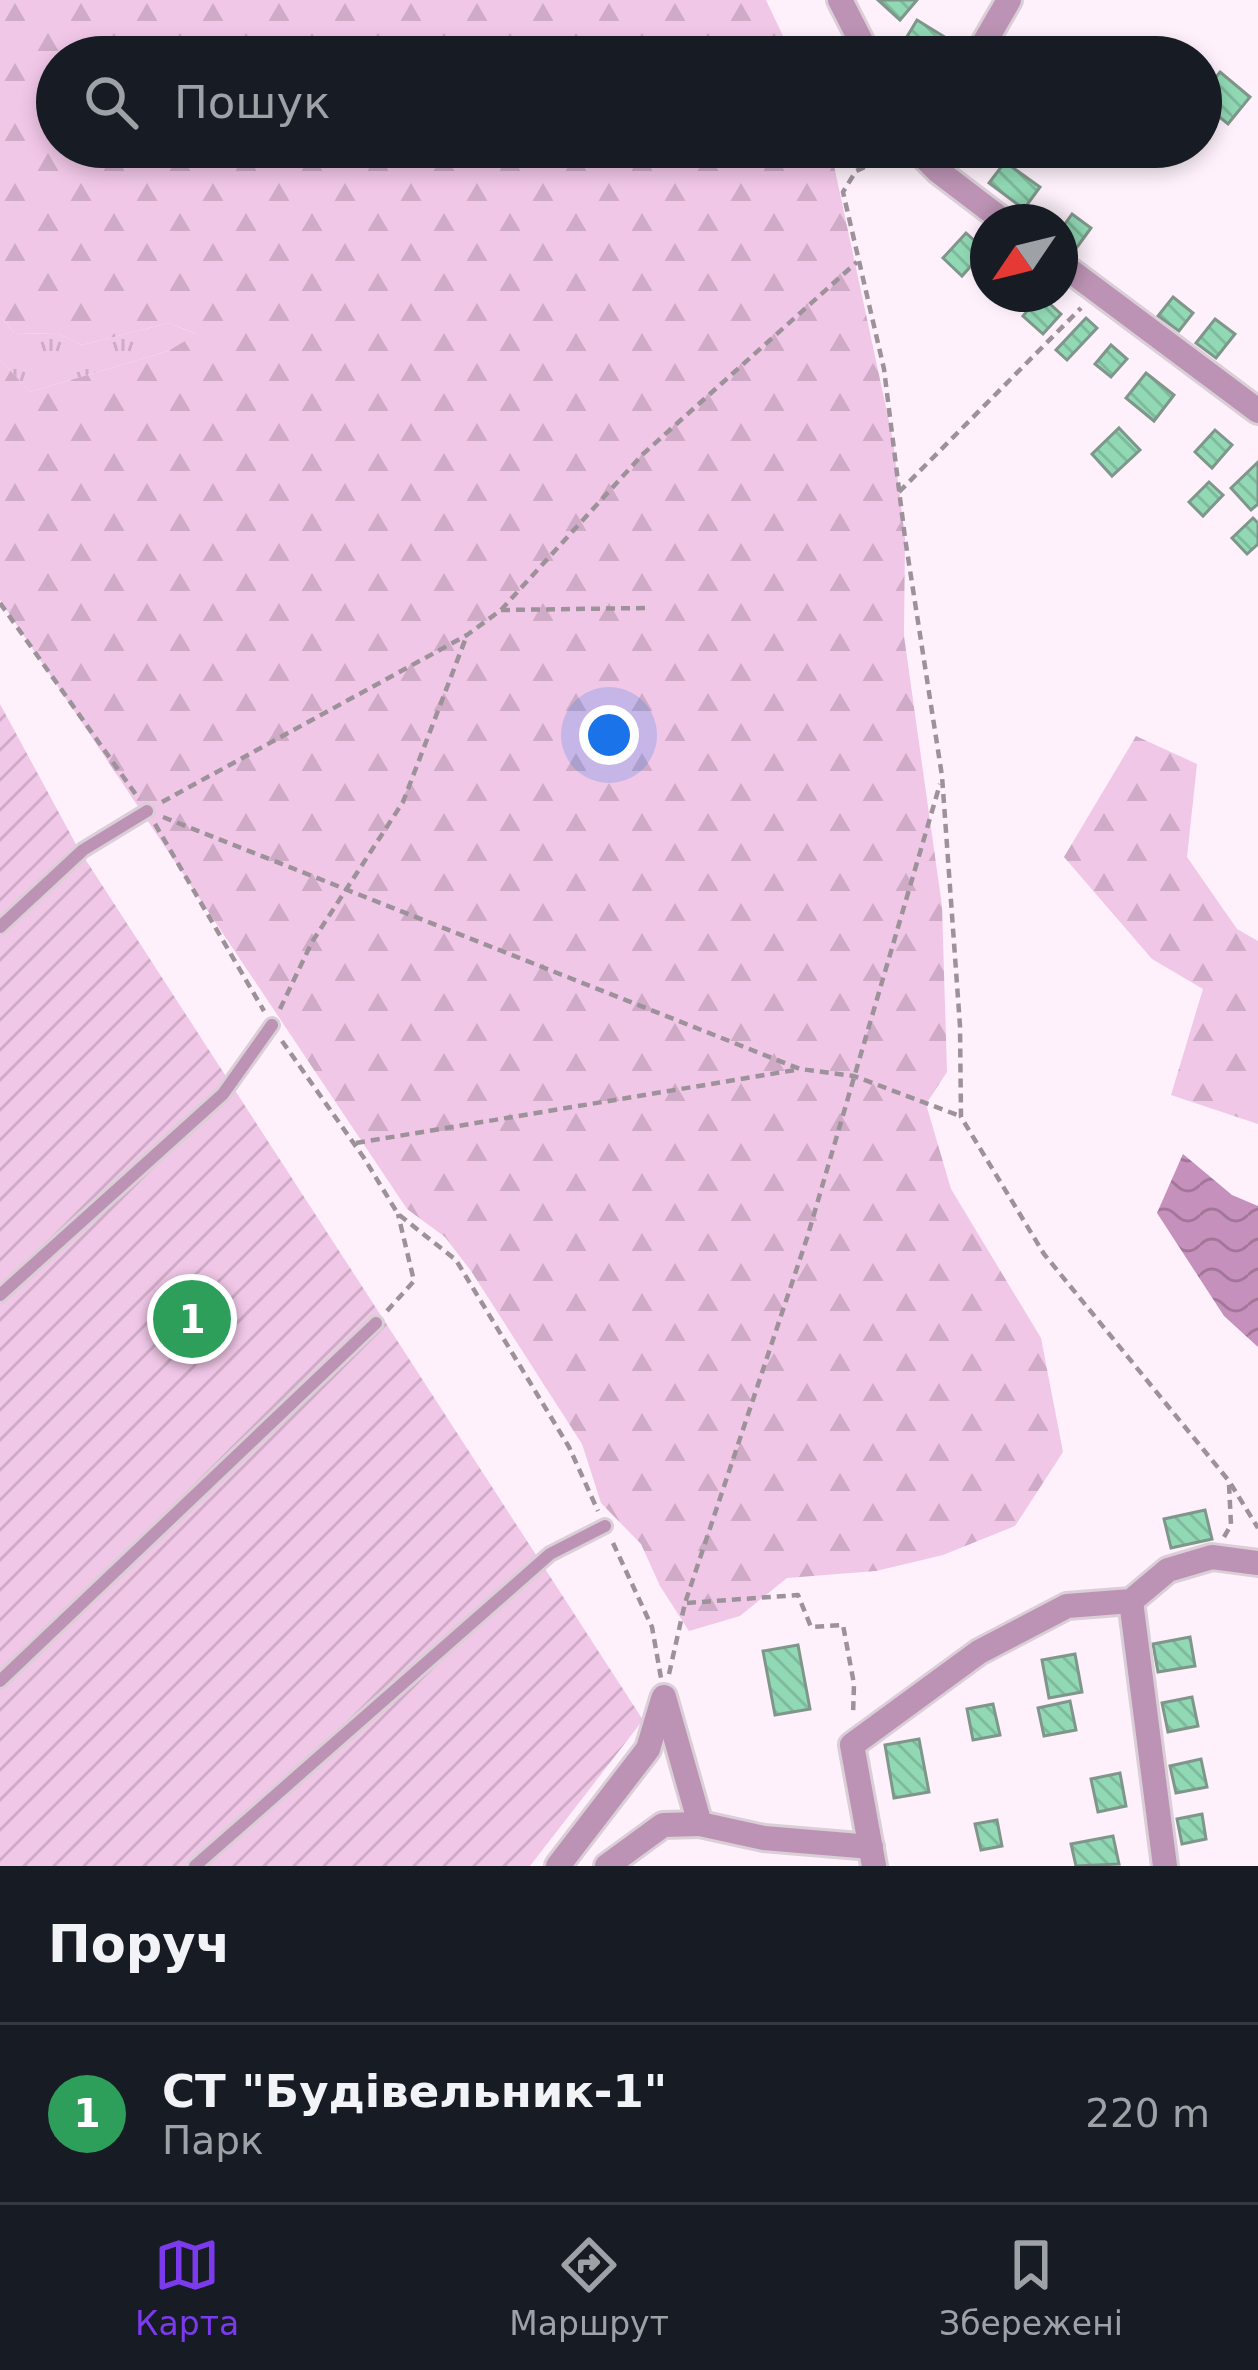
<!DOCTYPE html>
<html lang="uk">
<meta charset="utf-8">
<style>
:root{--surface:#171b24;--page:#242831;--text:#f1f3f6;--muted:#9ea1a6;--line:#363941;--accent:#7c3aed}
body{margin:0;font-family:"DejaVu Sans",sans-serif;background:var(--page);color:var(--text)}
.compass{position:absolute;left:970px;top:204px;width:108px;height:108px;border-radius:50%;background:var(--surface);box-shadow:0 6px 18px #0003;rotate:235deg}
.you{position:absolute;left:609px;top:735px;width:42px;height:42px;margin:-30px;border:9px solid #fff;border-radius:50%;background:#1a73e8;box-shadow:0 0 0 18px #1a73e833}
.badge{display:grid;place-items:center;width:78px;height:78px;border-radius:50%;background:var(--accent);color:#fff;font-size:39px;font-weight:700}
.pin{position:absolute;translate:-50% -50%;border:6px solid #fff;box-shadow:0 3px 12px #0006}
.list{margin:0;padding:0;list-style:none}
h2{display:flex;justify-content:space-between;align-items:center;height:156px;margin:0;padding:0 48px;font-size:51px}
h2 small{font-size:39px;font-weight:400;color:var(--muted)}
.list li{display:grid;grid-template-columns:78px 1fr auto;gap:36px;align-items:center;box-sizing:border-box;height:180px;padding:0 48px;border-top:3px solid var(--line)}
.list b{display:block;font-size:45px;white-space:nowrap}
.list p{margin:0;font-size:39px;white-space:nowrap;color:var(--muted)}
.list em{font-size:39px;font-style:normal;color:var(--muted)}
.icon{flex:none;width:66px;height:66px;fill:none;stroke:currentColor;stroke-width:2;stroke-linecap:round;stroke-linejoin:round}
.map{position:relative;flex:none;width:1258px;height:1866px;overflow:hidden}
.search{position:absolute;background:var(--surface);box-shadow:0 6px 18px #0003;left:36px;right:36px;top:36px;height:132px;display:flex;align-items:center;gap:30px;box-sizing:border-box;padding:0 42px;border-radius:66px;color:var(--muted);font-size:45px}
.sheet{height:336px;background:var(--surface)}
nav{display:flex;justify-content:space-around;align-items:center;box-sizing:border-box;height:168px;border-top:3px solid var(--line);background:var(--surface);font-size:33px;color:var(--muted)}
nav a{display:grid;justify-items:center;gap:6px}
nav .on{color:var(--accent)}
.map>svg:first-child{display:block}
.grass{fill:url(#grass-tufts)}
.forest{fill:url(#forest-firs)}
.garden{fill:url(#garden-furrows)}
.water{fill:url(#water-waves)}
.building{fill:url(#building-back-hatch);stroke:#7f968a;stroke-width:3}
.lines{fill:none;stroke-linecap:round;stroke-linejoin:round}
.service-casing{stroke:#daced7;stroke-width:18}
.minor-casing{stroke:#daced7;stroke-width:30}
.path{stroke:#9d929a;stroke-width:4.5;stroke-dasharray:9 6;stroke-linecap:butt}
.service{stroke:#bc93b4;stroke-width:12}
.minor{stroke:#bc93b4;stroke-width:24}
</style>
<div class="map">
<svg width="1258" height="1866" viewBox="0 0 1258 1866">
<defs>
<pattern id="grass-tufts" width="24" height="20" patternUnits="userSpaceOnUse" patternTransform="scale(3)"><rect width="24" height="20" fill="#f1c7e8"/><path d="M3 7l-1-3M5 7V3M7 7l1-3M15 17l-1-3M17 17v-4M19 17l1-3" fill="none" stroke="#cfabc7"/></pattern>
<pattern id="forest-firs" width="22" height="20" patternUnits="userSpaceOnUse" patternTransform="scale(3)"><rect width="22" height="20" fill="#f1c7e8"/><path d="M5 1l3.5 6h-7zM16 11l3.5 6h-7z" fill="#cfabc7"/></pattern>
<pattern id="garden-furrows" width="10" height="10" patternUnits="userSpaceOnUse" patternTransform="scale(3)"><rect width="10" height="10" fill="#f1c7e8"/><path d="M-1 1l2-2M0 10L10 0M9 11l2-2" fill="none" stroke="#cfabc7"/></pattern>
<pattern id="water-waves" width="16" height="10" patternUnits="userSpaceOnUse" patternTransform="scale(3)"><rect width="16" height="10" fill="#c690bc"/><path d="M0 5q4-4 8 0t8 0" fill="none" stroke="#a27699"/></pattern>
<pattern id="building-back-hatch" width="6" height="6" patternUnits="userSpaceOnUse" patternTransform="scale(3)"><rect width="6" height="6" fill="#91d9b5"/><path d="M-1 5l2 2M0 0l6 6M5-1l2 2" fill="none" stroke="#7eba9c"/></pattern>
</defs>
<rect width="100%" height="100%" fill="#fef1fb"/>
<path class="grass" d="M0,316L14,333L59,334L82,345L169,323L199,335L168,351L30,392L0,359Z"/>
<g class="forest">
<path d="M0,0H766L793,57H57V147H830L893,440L905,538L904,636L942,906L947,1072L926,1104L951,1189L1041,1338L1063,1452L1015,1526L943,1555L876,1571L787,1578L740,1616L689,1631L660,1586L641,1544L601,1503L582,1444L471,1271L445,1237L407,1209L0,600V359L30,392L168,351L197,334L169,323L82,345L59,334L14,333L0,316Z"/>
<path d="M1136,736L1197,764L1187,857L1237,929L1258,941V1124L1171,1095L1203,989L1152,959L1064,857Z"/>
</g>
<path class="garden" d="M0,704L78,848L643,1720L530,1866H0Z"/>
<path class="water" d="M1183,1154L1232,1195L1258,1206V1347L1224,1316L1157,1213Z"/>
<g class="building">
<path d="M878,0H917L900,20Z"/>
<path d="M917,20L951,41L941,57H911L899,50Z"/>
<path d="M1220,72L1250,97L1228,124L1201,102V95Z"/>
<path d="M1005,162L1040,187L1024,209L989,183Z"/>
<path d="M1072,214L1091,228L1075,250L1060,239V231Z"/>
<path d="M966,233L985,250L962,276L943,258Z"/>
<path d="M1040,295L1061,314L1043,334L1023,316Z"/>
<path d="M1173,297L1193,313L1179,331L1158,316Z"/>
<path d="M1086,318L1097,328L1067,360L1056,350Z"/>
<path d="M1215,319L1235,334L1216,358L1196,343Z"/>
<path d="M1111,345L1127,359L1111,377L1095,364Z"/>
<path d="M1146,373L1174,395L1154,421L1126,398Z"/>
<path d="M1119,428L1140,450L1112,476L1092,454Z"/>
<path d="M1215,430L1232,445L1212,468L1195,452Z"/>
<path d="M1258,462V504L1251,510L1231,488Z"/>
<path d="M1209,482L1223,495L1203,516L1189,502Z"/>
<path d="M1253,518L1258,523V544L1247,554L1232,538Z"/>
<path d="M1205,1510L1212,1539L1171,1548L1164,1519Z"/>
<path d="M1190,1637L1195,1666L1158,1672L1153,1644Z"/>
<path d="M798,1645L810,1709L775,1715L763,1651Z"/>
<path d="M1075,1654L1082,1692L1049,1698L1042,1660Z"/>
<path d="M1192,1697L1198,1726L1168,1732L1162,1703Z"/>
<path d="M1070,1701L1076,1730L1044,1736L1038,1708Z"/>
<path d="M993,1704L1000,1735L973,1740L967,1709Z"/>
<path d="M919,1739L929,1792L894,1798L885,1745Z"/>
<path d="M1201,1759L1207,1787L1176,1793L1170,1766Z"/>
<path d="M1120,1773L1126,1806L1098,1812L1091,1779Z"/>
<path d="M1202,1814L1206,1839L1182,1844L1177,1819Z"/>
<path d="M997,1820L1002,1846L981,1850L975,1824Z"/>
<path d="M1113,1836L1119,1864L1076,1866L1071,1844Z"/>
</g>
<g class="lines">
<g class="service-casing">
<g id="service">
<path d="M0,927L83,850L147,811"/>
<path d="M0,1295L223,1094L272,1025"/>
<path d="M0,1681L376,1323"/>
<path d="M195,1866L550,1554L605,1526"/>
</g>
</g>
<g class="minor-casing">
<g id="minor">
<path d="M840,0L869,57"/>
<path d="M976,57L1009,0"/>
<path d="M914,147L938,171L1005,222"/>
<path d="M1060,263L1258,411"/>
<path d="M1131,1601L1165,1866"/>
<path d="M664,1697L700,1824L764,1838L871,1847"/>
<path d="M558,1866L648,1749L663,1699"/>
<path d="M607,1866L663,1825L700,1824"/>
<path d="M874,1866L852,1745L979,1652L1067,1606L1131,1601L1168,1570L1212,1557L1258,1563"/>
</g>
</g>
<g class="path">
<path d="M892,155L856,171L843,192L884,369L905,538L942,776L960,1026L961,1117L1044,1254L1229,1481L1258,1528"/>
<path d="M899,492L1081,308"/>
<path d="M0,603L139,799"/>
<path d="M501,610L647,608"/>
<path d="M162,802L467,635L501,610L643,454L857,262"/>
<path d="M163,817L800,1069L854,1076L960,1116"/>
<path d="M155,824L264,1011"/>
<path d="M280,1009L312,942L403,802L467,635"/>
<path d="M282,1041L364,1158L398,1214L456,1260L569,1447L598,1511"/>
<path d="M356,1143L795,1070"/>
<path d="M387,1311L414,1281L398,1214"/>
<path d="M1224,1537L1231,1525L1229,1484"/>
<path d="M613,1543L652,1627L661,1678"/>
<path d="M687,1603L798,1595L811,1627L843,1625L854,1684L853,1715"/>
<path d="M669,1674L685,1603L807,1238L940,784"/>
</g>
<use href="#service" class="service"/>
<use href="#minor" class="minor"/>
</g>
</svg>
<svg class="compass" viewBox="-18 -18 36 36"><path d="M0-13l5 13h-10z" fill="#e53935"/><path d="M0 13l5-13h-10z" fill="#9ea1a6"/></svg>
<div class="you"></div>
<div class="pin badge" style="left:192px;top:1319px;background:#2e9e5b">1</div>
<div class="search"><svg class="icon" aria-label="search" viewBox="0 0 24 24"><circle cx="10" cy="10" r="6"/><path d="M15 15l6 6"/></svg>Пошук</div>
</div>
<section class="sheet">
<h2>Поруч<small></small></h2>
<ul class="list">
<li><span class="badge" style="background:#2e9e5b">1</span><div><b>СТ &quot;Будівельник-1&quot;</b><p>Парк</p></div><em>220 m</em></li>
</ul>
</section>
<nav>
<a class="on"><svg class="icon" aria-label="map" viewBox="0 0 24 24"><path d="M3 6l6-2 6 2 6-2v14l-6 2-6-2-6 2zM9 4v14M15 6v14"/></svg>Карта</a>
<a><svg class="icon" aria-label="directions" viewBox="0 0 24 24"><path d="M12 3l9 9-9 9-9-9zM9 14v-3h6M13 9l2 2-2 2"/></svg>Маршрут</a>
<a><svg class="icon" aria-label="saved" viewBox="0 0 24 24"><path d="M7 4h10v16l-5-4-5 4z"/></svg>Збережені</a>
</nav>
